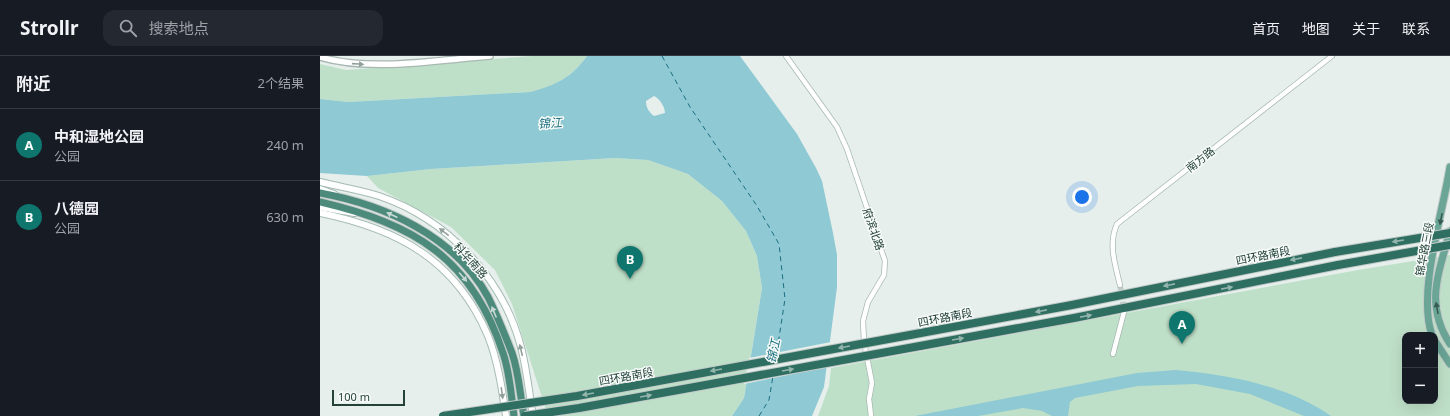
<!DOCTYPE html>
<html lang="zh">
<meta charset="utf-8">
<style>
:root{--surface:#171b24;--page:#242831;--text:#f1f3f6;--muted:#9ea1a6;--line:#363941;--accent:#0f766e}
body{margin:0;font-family:"Noto Sans","Noto Sans SC",sans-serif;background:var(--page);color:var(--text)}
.controls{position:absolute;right:12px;bottom:12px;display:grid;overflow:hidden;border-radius:8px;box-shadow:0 4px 16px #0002}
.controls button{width:36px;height:36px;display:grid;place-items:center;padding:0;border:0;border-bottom:1px solid var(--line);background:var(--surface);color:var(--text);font:20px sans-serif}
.scale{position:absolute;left:12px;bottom:10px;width:73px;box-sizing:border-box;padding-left:4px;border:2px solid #24423a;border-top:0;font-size:11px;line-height:14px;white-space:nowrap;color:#24423a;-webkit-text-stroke:3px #f7fbf9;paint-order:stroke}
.you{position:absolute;left:762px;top:141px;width:14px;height:14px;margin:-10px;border:3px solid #fff;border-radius:50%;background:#1a73e8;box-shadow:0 0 0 6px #1a73e833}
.badge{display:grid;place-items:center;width:26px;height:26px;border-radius:50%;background:var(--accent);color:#fff;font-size:13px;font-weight:700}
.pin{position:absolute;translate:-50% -33px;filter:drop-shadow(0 1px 2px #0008)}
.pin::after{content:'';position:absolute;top:21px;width:14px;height:12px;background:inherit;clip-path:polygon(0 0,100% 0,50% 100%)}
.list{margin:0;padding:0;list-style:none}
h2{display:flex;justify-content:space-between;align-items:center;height:52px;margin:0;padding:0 16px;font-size:17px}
h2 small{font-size:13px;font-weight:400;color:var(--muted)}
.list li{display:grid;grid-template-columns:26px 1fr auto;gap:12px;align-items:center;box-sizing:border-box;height:72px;padding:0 16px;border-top:1px solid var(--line)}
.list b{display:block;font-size:15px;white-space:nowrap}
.list p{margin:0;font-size:13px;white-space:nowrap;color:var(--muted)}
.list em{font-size:13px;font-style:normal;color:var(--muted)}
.icon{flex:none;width:22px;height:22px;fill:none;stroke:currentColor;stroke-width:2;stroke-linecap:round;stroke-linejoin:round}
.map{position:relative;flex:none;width:1130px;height:360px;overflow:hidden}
header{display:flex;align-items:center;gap:24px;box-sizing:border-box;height:56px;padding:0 20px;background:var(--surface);border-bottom:1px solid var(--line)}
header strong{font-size:19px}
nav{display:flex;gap:22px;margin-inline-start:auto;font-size:14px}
.search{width:280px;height:36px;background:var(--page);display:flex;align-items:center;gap:10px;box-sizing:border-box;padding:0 14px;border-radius:12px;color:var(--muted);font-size:15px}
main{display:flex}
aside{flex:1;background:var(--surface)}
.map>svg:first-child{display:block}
.green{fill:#bfe0c8;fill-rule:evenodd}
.water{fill:#8ec9d4;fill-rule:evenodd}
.pier{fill:#e6efeb}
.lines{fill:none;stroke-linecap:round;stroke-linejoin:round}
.ferry{stroke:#1c6f80;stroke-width:1;stroke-dasharray:5 4;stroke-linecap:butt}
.tertiary-tunnel{stroke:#bfccc8;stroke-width:5.5;stroke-dasharray:5.5 3;stroke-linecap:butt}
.minor-casing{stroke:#a8b8b2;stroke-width:6}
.tertiary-casing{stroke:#a8b8b2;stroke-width:8}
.secondary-casing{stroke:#a4bbb3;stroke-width:8}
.primary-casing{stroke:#c2cac8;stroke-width:9}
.trunk-casing{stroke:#c2cac8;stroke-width:9}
.motorway-casing{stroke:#c2cac8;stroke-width:10}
.minor{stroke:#fff;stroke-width:4.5}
.tertiary{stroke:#fff;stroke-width:5.5}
.secondary{stroke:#fff;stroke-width:6}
.primary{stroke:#6aa596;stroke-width:7}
.trunk{stroke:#4c8a7c;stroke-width:7}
.motorway{stroke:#2f6f62;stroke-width:8}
.motorway-bridge-casing{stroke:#c2cac8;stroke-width:10;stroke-linecap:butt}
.motorway-bridge{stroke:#2f6f62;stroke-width:8}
.oneway{fill:#92a09c}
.oneway2{fill:#c4d9d4}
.oneway3{fill:#365b51}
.oneway4{fill:#93b5ae}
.labels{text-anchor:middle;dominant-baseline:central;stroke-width:3;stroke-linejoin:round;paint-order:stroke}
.street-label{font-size:11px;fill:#24423a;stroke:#f7fbf9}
.water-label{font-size:12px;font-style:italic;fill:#1c6f80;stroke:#f7fbf9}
</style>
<header>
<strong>Strollr</strong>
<div class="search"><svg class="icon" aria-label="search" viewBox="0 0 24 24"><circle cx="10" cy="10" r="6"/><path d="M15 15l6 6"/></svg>搜索地点</div>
<nav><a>首页</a><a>地图</a><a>关于</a><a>联系</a></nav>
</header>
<main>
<aside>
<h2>附近<small>2个结果</small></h2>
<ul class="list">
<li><span class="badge">A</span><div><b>中和湿地公园</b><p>公园</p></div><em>240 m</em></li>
<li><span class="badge">B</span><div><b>八德园</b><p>公园</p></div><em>630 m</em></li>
</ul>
</aside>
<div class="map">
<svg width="1130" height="360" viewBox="0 0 1130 360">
<rect width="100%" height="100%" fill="#e6efeb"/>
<g class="green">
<path d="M212,0H267C252,21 235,30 210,36L29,46L0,43V8L26,14Z"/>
<path d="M295,102L328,104L368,118L402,145L426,175L437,200L442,232L424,342L412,360H228L192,248L175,214L131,171L58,132L47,120L111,113Z"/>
<path d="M1130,199V360H498L509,330L511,312L1038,214ZM1085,279H1115V345H1085Z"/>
</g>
<g class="water">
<path d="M267,0H420L477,78L496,112L502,125L513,177L517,199V231L504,331L492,360H412L424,342L431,300L442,232L437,200L426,175L402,145L368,118L328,104L295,102L111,113L47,120L0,117V43L29,46L210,36C236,29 251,22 267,0ZM334,40C340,43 345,51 345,57L334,60C329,56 326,52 326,45Z"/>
<path d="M856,314C909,319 967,329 1011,360H984L930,338L876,328L818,330L755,342L750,346L748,360H732L722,355L703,352L658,360H595L817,317Z"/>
</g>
<path class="pier" d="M511,286L508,311L424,328L429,302Z"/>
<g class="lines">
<g class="ferry">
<path d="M342,0L370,51L437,150L459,188L465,243L456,301"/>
<path d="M439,360L449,344L453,320"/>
</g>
<path class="tertiary-tunnel" d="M800,229L804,254"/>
<g class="minor-casing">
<g id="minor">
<path d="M466,0L517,71L527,93L565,205L564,219L548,246L543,265L544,286L552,327L549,343L551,360"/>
<path d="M800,229C795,208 788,188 797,168L1012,0"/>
<path d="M793,298L804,256"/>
</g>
</g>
<g class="tertiary-casing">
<path id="tertiary" d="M0,1C50,16 117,4 170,0"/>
</g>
<g class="secondary-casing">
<g id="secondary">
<path d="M0,126C20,131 40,134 59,140C127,163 183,222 201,291C207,314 209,337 213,360"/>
<path d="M0,133L14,138"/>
<path d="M0,151L34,157"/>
<path d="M0,157C78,173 136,204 168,280C178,305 182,333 186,360"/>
</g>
</g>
<g class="primary-casing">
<g id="primary">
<path d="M1130,175C1119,217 1104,248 1130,288"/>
<path d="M1112,279C1097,237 1123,156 1130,111"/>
<path d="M1115,285L1130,308"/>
</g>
</g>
<g class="trunk-casing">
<g id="trunk">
<path d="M0,137C65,149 135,180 168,241C177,259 185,279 192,297C199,317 200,339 204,360"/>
<path d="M0,146C94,168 152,202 183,297C190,317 191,339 194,360"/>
</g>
</g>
<g class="motorway-casing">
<g id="motorway">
<path d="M590,279L752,249L1015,196"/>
<path d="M600,290L754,262L1018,209"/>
</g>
</g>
<use href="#minor" class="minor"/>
<use href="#tertiary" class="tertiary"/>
<use href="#secondary" class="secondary"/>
<use href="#primary" class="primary"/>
<use href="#trunk" class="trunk"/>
<use href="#motorway" class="motorway"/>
<g class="motorway-bridge-casing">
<g id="motorway-bridge">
<path d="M1015,196L1130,177"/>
<path d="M1018,209L1130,189"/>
<path d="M123,360L257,340L590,279"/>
<path d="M205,360L259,352L600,290"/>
</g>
</g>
<use href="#motorway-bridge" class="motorway-bridge"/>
</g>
<defs><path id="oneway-solid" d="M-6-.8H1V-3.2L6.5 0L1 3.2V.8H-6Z"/></defs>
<g class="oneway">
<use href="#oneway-solid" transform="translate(38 8) rotate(4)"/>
<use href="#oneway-solid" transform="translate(124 176) rotate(-143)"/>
<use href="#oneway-solid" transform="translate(201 294) rotate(-103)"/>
<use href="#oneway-solid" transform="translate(182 337) rotate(82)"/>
</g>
<g class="oneway2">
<use href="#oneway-solid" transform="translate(72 159) rotate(-155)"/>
<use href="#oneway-solid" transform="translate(143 221) rotate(49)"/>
<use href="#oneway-solid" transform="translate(174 256) rotate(-113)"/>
</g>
<g class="oneway3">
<use href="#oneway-solid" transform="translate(1121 163) rotate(101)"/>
<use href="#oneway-solid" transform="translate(1117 252) rotate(-100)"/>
</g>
<g class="oneway4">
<use href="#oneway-solid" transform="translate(1078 185) rotate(171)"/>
<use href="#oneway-solid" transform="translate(976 203) rotate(169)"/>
<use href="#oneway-solid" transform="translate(849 229) rotate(169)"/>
<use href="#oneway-solid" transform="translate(907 232) rotate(-11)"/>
<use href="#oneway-solid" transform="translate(721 255) rotate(169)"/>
<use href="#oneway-solid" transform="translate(766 260) rotate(-11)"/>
<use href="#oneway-solid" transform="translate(638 283) rotate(-10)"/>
<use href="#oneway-solid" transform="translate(524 291) rotate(170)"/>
<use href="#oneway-solid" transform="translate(396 314) rotate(170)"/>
<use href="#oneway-solid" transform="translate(468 314) rotate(-10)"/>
<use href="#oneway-solid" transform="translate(268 338) rotate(170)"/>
<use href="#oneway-solid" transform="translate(326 340) rotate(-10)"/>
</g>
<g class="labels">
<g class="street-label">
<text transform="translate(880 103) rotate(-38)">南方路</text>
<text transform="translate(554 173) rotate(71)">府滨北路</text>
<text transform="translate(1104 193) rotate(-79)">锦华路三段</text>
<text transform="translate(943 199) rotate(-11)">四环路南段</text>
<text transform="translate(151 204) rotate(48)">科华南路</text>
<text transform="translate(625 261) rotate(-11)">四环路南段</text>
<text transform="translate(306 320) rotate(-10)">四环路南段</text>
</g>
<g class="water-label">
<text transform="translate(230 67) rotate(-4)">锦江</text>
<text transform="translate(453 295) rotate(-78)">锦江</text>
</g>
</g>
</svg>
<div class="controls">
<button>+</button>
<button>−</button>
</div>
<div class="scale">100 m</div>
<div class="you"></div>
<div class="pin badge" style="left:862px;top:288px">A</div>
<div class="pin badge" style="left:310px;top:223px">B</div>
</div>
</main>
